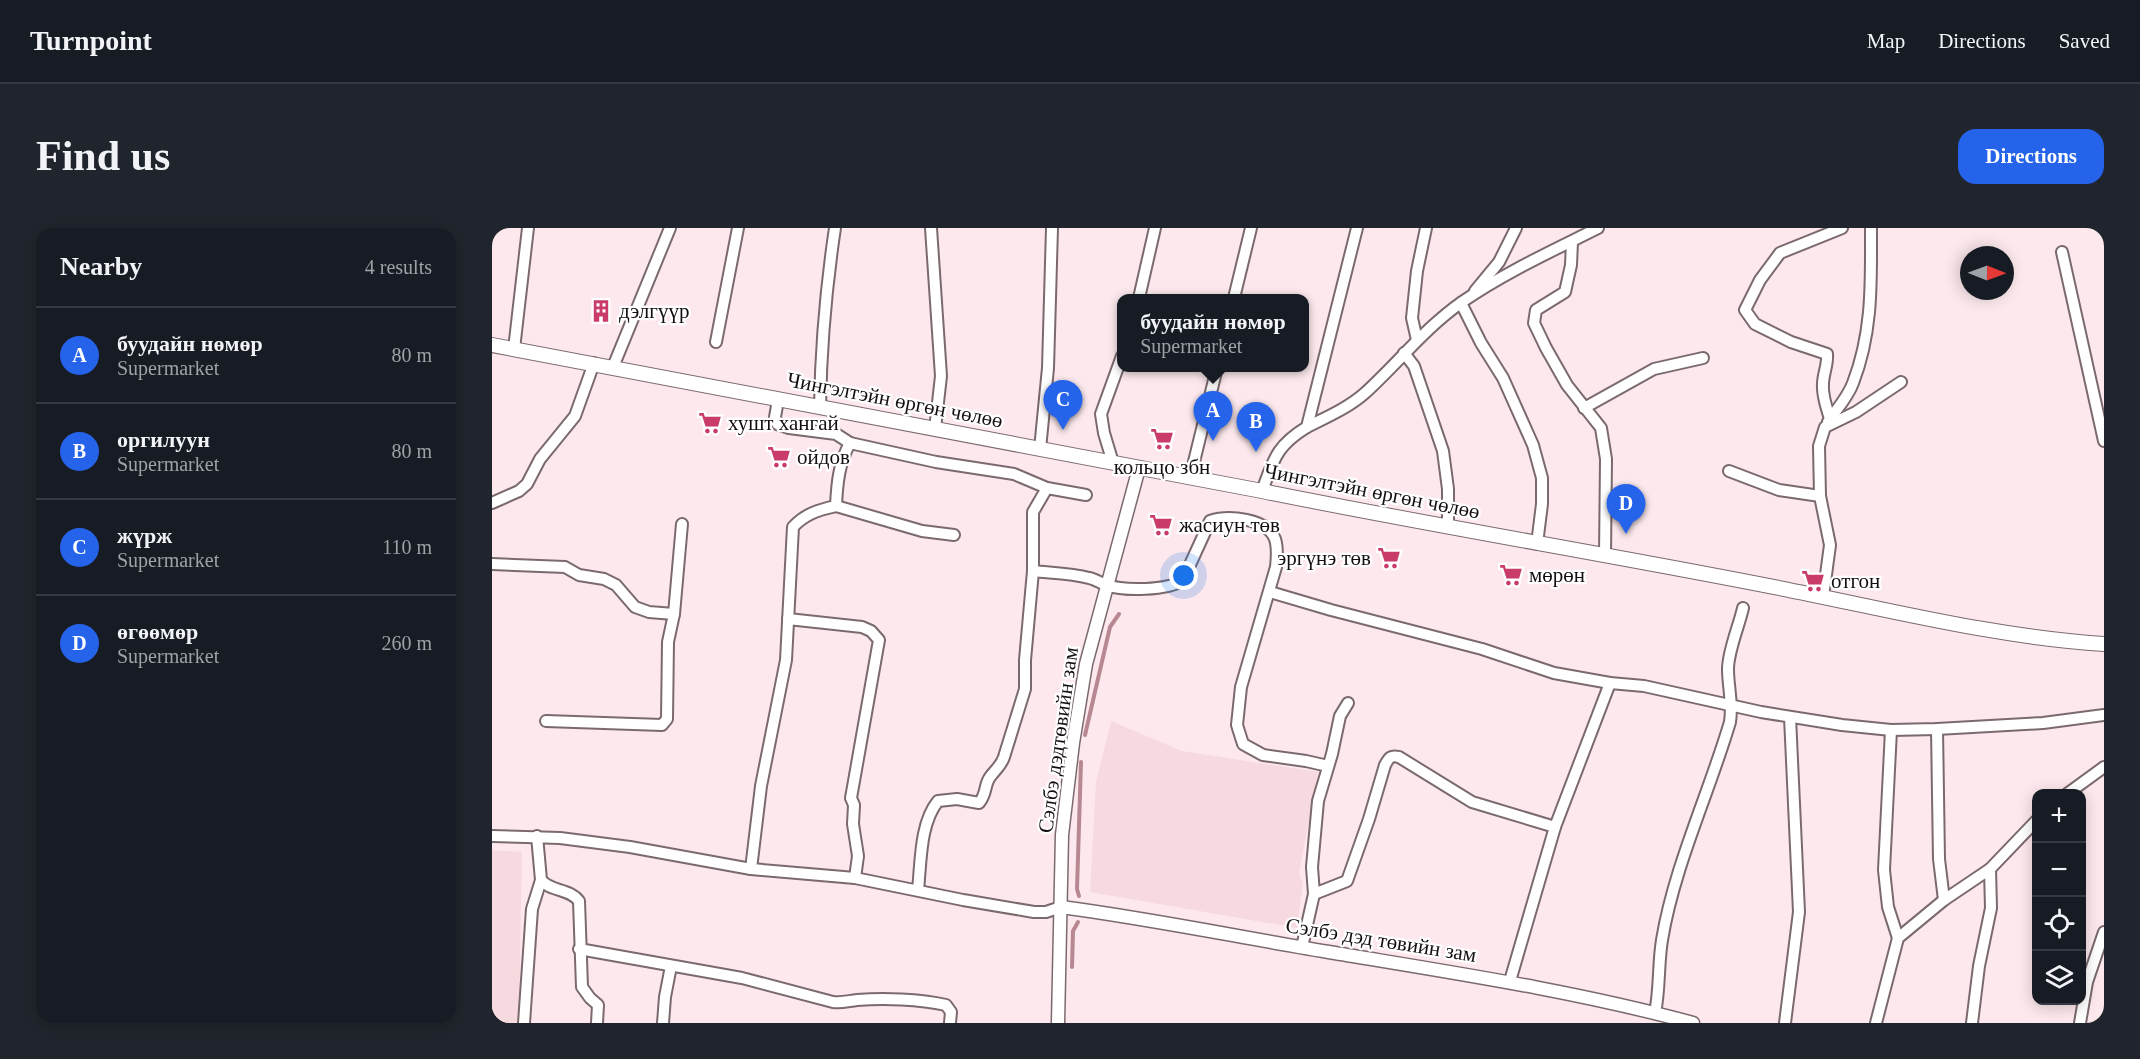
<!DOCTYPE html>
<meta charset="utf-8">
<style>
:root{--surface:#171b24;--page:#20242c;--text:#f1f3f6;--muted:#9ea1a6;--line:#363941;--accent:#2563eb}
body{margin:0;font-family:Georgia,serif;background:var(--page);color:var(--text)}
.controls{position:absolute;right:18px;bottom:18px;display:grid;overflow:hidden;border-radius:12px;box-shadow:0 3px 15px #0003}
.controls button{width:54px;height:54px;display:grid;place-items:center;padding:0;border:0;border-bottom:2px solid var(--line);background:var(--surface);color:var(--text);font:30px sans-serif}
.compass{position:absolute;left:1468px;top:18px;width:54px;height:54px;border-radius:50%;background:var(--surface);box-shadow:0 3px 15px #0003;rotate:91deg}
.you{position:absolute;left:692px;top:348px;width:21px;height:21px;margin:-15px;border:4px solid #fff;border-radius:50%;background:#1a73e8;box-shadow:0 0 0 9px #1a73e833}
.badge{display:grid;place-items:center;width:39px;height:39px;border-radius:50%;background:var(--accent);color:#fff;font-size:20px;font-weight:700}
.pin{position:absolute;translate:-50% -50px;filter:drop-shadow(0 2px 3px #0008)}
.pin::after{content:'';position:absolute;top:32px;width:21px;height:18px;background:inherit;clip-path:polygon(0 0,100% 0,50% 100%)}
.popup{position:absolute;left:625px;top:66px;width:192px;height:78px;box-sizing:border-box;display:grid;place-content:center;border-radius:12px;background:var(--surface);filter:drop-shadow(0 2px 4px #0005);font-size:20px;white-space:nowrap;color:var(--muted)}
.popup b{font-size:22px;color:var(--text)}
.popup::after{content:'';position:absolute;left:50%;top:100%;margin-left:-12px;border:12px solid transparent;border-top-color:var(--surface)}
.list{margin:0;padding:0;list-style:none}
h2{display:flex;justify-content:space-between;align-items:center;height:78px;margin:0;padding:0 24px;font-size:26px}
h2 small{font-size:20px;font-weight:400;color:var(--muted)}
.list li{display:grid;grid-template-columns:39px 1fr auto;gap:18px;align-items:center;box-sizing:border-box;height:96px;padding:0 24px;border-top:2px solid var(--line)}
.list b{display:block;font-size:22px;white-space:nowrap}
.list p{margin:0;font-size:20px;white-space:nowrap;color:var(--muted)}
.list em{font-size:20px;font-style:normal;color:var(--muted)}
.icon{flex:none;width:33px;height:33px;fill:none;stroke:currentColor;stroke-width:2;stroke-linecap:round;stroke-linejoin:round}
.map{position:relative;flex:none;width:1612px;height:795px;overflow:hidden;border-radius:18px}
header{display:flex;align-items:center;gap:36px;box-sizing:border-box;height:84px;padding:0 30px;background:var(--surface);border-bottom:2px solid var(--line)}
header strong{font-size:28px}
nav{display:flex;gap:33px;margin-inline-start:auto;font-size:21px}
.intro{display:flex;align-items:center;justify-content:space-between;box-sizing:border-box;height:144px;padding:0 36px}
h1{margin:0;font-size:42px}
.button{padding:15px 27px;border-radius:18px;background:var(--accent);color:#fff;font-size:21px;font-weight:700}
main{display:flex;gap:36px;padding:0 36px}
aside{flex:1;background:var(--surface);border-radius:18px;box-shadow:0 3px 15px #0003}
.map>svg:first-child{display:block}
.built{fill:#f7dadf}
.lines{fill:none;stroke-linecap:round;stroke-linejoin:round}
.stream{stroke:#b78892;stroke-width:4}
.minor-casing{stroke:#7b6a6d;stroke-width:14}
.tertiary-casing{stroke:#7b6a6d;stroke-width:15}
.secondary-casing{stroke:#7b6a6d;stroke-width:16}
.minor{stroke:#fff;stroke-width:10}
.tertiary{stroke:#fff;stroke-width:12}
.secondary{stroke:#fff;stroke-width:14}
.labels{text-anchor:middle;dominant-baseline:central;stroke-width:4.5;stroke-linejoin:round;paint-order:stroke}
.poi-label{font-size:21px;fill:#150e10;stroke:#fff;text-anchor:start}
.street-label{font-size:21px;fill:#150e10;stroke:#fff}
</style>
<header>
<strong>Turnpoint</strong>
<nav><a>Map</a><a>Directions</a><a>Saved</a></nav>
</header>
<div class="intro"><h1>Find us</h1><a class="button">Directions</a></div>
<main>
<aside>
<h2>Nearby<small>4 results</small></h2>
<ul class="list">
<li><span class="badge">A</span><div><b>буудайн нөмөр</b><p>Supermarket</p></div><em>80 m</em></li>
<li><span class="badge">B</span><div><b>оргилуун</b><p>Supermarket</p></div><em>80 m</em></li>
<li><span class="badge">C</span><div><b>жүрж</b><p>Supermarket</p></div><em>110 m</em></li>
<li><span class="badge">D</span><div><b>өгөөмөр</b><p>Supermarket</p></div><em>260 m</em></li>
</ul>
</aside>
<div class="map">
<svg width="1612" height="795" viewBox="0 0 1612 795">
<rect width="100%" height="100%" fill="#fde9ed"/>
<g class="built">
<path d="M619,493L690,523L826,544L807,645L811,655L805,700L598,664L604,554Z"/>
<path d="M0,622L30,624L27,795H0Z"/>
</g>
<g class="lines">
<g class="stream">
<path d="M593,507L618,399L627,386"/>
<path d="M587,668L585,661L589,534"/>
<path d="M580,739L581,703L586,694"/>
</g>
<g class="minor-casing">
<g id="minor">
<path d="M439,0L449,148L443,201"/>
<path d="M1080,14L1079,37L1073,64L1044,82L1042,95L1054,120L1075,157L1109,200L1114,231L1113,328"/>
<path d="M1570,24L1612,213"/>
<path d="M983,63L1007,34L1024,0"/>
<path d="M647,70L663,0"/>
<path d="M742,70L759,0"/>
<path d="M969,75L989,115L1011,150L1041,217L1050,250V276L1045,316"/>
<path d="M925,112L920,90L925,43L934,0"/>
<path d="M224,114L246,0"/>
<path d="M22,121L36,0"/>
<path d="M912,125L922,138L951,223L956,261V299"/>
<path d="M121,139L178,0"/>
<path d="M286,172L283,189L285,196L297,200L344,206L358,215L444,234L522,246L555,260L594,267"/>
<path d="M328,179C329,118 334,60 343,0"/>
<path d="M1092,180L1162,141L1211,130"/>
<path d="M1338,191C1335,180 1330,169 1331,156C1331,146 1336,137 1335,126L1299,114L1263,96L1253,82L1268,52L1288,25L1350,0"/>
<path d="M1336,194C1344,182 1356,169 1361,155C1381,103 1379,54 1379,0"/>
<path d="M815,199C835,189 856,180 873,165C906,135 933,100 970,74C1012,45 1060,23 1106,0"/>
<path d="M548,221L556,140L560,0"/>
<path d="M621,235L612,205L609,186L630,128"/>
<path d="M1237,243L1287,262L1328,268"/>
<path d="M698,250L725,140"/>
<path d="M770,263C782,231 784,218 815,199L865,0"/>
<path d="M0,275L27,263L35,256L48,231L83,188L102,135"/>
<path d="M344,278L430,303L462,307"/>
<path d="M0,336L73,339L87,347L112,351L124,357L143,379L157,384L182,386"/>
<path d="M541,343C559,345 579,345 597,350C603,351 608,355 614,357C632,363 675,363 691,352L718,293C736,287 775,290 783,311C786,320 785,330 784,339L749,459L745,497L751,516L771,527L814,533L836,538"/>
<path d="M778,364L839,382L990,421L1062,445L1118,455L1152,458L1269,484L1350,497L1399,502L1445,501L1551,495L1612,487"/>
<path d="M1331,369L1338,317L1328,268L1327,218L1333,199L1364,184L1409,154"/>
<path d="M296,391L370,399L379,403L387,412L359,570L362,577L361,596L366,628L363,650"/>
<path d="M856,475L848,488L840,526L826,573L820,639L822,666L855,653L877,591L893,537C897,530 898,527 907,529L980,574L1063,599"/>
<path d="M54,493L170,497L175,491L176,414L182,386L190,296"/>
<path d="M1445,501L1447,631L1452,672"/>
<path d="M1399,502L1392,642L1396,679L1406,710"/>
<path d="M1575,566L1612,539"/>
<path d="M0,608L68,610L138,619L259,641L363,650L471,672L542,684H554L569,679"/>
<path d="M45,608L49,652C59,664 77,660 87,673L90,759L98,770L106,777L105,795"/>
<path d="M259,641L269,558L294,432L301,299C313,286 326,282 344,278C345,255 347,235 358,215"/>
<path d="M426,662C429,633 428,595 446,573L465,571L487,575C495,566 492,557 498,549C503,542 509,538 512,529L533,461V432L541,343V284L555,260"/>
<path d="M810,719L822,666"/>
<path d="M87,721L250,750L341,774C350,775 356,773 365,772C392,770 427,771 454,777L459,784L458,795"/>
<path d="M1018,753L1063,599L1118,455"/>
<path d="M1163,785C1168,761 1166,736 1170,712C1182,639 1217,565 1238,494C1241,475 1236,459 1236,441C1236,423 1247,398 1251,380"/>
<path d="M32,795L40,681L49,652"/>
<path d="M171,795L173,769L179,738"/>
<path d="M1293,795L1307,684L1298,489"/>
<path d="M1384,795L1406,710L1452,672L1498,641L1544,593"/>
<path d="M1480,795L1487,738L1499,680L1498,641"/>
<path d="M1588,795L1595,754L1612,704"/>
</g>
</g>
<g class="tertiary-casing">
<g id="tertiary">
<path d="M569,679C661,691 751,710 843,725C963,745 1083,763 1201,795"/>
<path d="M566,795L570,607L581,515L594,436L647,240"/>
</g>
</g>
<g class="secondary-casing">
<path id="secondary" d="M0,117L770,263C942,298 1115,326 1287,360C1394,381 1502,409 1612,416"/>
</g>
<use href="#minor" class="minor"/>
<use href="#tertiary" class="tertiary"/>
<use href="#secondary" class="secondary"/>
</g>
<defs>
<g id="building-bare" transform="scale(1.8)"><path d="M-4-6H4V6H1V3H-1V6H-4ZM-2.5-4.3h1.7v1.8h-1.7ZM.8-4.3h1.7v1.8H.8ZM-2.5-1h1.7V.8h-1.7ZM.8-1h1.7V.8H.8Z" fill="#c93b69" stroke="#fff" stroke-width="2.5" paint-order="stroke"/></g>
<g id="supermarket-bare" transform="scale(1.8)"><path d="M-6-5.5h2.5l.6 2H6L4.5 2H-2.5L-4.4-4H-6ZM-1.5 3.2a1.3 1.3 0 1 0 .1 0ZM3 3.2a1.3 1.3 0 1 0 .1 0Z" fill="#c93b69" stroke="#fff" stroke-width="2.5" paint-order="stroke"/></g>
</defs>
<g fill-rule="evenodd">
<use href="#building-bare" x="109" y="83"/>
<use href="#supermarket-bare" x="218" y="195"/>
<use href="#supermarket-bare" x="670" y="211"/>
<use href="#supermarket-bare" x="287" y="229"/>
<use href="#supermarket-bare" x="669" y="297"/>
<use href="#supermarket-bare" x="897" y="330"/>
<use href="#supermarket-bare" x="1019" y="347"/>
<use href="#supermarket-bare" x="1321" y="353"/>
</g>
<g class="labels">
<g class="poi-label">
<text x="127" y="83">дэлгүүр</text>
<text x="236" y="195">хушт хангай</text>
<text x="305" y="229">ойдов</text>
<text x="670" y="239" text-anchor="middle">кольцо збн</text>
<text x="687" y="297">жасиун төв</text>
<text x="879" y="330" text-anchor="end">эргүнэ төв</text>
<text x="1037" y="347">мөрөн</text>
<text x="1339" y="353">отгон</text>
</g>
<g class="street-label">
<text transform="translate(403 172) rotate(11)">Чингэлтэйн өргөн чөлөө</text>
<text transform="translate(880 263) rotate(11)">Чингэлтэйн өргөн чөлөө</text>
<text transform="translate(566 512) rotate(-82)">Сэлбэ дэдтөвийн зам</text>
<text transform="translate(889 712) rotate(9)">Сэлбэ дэд төвийн зам</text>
</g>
</g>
</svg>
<div class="controls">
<button>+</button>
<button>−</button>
<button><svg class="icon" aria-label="locate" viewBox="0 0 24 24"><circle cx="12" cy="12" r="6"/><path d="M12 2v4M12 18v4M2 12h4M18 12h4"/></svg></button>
<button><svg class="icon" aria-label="layers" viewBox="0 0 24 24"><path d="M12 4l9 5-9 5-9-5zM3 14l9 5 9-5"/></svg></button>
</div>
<svg class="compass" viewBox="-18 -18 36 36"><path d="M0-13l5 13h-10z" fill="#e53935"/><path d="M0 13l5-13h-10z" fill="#9ea1a6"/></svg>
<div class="you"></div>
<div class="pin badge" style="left:721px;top:213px">A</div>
<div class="popup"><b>буудайн нөмөр</b>Supermarket</div>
<div class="pin badge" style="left:764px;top:224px">B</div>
<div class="pin badge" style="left:571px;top:202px">C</div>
<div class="pin badge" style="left:1134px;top:306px">D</div>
</div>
</main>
